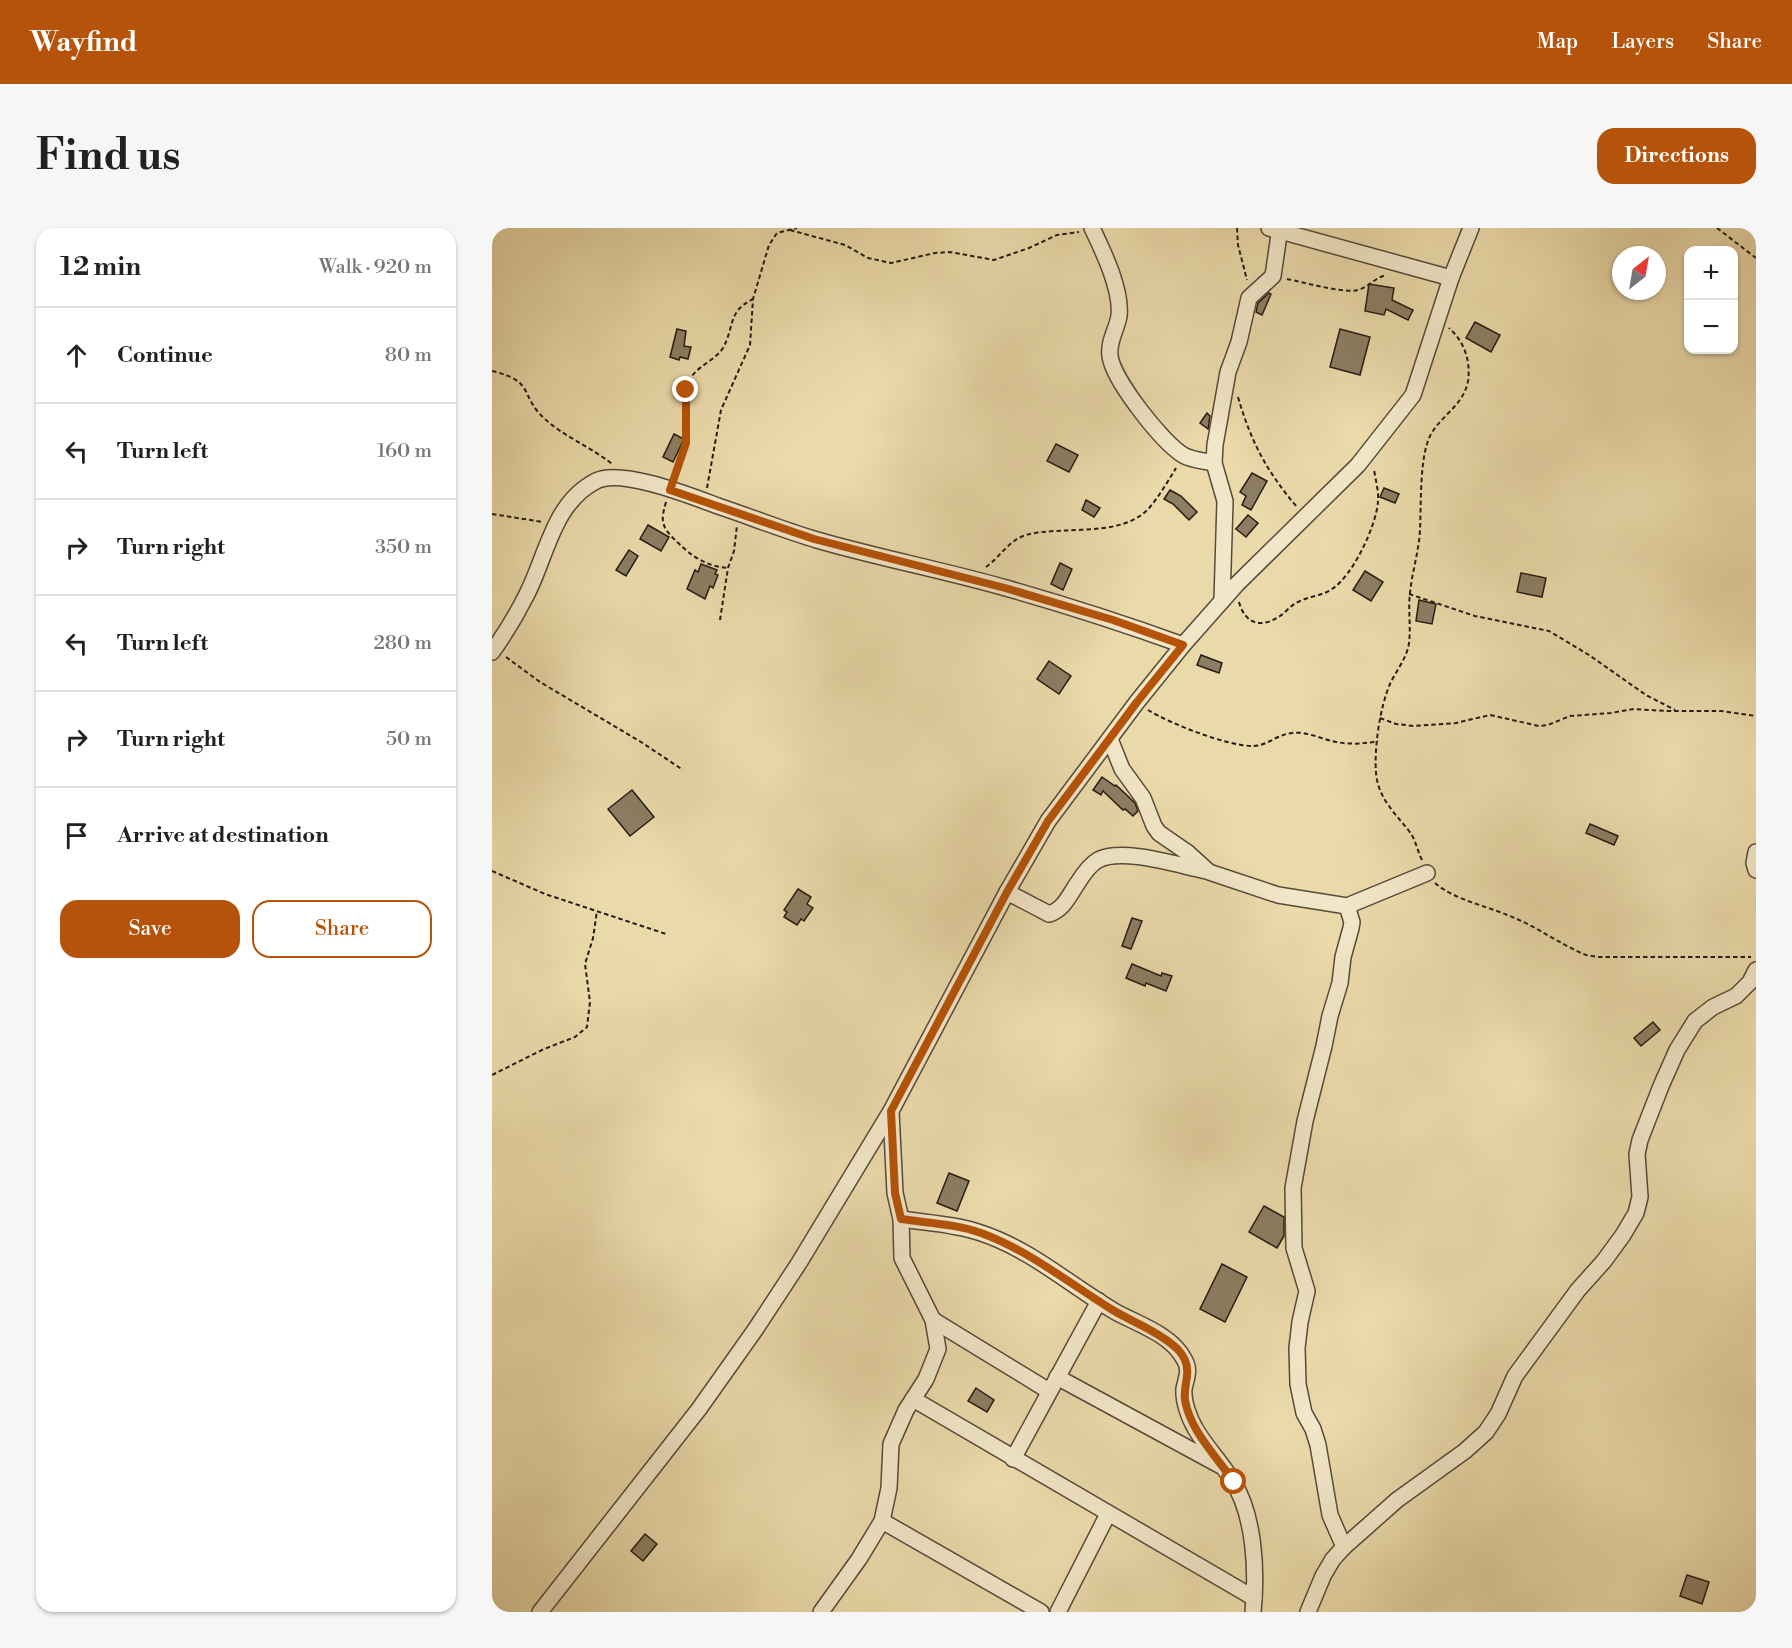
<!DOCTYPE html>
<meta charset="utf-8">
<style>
:root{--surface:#fff;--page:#f6f6f6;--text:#202124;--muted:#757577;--line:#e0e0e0;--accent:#b45309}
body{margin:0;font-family:"Libre Bodoni",serif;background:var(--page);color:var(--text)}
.controls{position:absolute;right:18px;top:18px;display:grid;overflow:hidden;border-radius:12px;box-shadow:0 2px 4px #0004}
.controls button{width:54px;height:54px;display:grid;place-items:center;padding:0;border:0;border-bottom:2px solid var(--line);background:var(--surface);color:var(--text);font:30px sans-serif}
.compass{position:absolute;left:1120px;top:18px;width:54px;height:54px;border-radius:50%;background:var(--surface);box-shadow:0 2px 4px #0004;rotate:31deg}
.stop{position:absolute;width:18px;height:18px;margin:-14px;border:4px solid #b45309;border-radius:50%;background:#fff}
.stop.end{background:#b45309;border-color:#fff;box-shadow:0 2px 6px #0008}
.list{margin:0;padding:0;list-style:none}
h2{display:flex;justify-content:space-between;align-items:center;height:78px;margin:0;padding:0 24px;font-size:26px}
h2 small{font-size:20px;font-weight:400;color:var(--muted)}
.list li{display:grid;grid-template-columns:39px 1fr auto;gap:18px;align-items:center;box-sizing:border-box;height:96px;padding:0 24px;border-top:2px solid var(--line)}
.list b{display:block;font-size:22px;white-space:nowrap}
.list em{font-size:20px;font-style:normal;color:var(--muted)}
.actions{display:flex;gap:12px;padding:18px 24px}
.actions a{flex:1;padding:14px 0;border:2px solid var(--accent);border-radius:18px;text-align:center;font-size:21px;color:var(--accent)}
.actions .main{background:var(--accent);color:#fff}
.icon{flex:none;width:33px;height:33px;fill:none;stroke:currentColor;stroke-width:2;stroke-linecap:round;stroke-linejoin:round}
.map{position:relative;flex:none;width:1264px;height:1384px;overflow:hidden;border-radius:18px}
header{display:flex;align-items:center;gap:36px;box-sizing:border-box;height:84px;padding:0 30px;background:var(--accent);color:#fff}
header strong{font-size:28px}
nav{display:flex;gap:33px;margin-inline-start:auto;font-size:21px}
.intro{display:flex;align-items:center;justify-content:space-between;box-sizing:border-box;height:144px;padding:0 36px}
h1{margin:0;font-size:42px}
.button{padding:15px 27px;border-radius:18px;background:var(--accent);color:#fff;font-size:21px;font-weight:700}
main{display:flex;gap:36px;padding:0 36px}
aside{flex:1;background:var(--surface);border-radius:18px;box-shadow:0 2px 4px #0004}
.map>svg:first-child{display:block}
.building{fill:#8c7e62;stroke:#261b15;stroke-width:1.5}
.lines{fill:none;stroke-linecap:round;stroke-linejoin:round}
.minor-casing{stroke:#574a3a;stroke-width:18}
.path{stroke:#261b15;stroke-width:2;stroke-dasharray:4.5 3;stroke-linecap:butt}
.minor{stroke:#f1e6c7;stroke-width:15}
.route{stroke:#b45309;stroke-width:8}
</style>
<header>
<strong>Wayfind</strong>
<nav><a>Map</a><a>Layers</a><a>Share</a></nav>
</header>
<div class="intro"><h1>Find us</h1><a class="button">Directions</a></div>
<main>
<aside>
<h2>12 min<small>Walk · 920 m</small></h2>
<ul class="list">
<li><svg class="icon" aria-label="ahead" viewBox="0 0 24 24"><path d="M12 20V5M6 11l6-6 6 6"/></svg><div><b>Continue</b></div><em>80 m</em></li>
<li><svg class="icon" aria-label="left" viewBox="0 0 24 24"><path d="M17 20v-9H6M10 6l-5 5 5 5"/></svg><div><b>Turn left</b></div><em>160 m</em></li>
<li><svg class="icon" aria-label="right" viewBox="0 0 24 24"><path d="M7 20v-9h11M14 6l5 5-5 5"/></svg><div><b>Turn right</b></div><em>350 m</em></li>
<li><svg class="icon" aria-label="left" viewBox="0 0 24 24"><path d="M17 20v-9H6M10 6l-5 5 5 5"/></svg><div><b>Turn left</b></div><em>280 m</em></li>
<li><svg class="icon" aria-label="right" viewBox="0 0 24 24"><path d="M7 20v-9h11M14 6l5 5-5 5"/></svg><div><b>Turn right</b></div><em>50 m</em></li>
<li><svg class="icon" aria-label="arrive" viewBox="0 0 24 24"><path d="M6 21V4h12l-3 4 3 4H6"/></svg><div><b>Arrive at destination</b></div></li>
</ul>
<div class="actions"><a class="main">Save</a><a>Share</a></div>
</aside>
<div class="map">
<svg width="1264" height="1384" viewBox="0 0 1264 1384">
<rect width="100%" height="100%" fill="#ead9a9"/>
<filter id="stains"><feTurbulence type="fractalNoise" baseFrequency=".00333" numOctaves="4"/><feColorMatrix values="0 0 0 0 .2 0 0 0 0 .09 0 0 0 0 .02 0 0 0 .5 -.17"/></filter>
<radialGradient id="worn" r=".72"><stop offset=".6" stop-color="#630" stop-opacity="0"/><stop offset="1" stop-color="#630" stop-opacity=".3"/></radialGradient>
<g class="building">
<path d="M877,56L902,60L900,72L921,82L916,92L894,81L892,87L873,83Z"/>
<path d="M777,65L779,66L770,87L764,84L766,75Z"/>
<path d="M983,94L1008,107L999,124L974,110Z"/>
<path d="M185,101L194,103L192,118L199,119L196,131L188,129L187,132L178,129Z"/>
<path d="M848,101L878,109L868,147L838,139Z"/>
<path d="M715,185L718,188L716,201L708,195Z"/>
<path d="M182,206L192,211L181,234L171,229Z"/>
<path d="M564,216L586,227L577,244L555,233Z"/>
<path d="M760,245L775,253L759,282L750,277L754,268L748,264Z"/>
<path d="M892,260L907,266L903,275L888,269Z"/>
<path d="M678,262L689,268L705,284L697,292L681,276L672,271Z"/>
<path d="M594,272L608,280L602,289L590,282Z"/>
<path d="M756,287L766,295L754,309L744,301Z"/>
<path d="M156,297L177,309L169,323L148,311Z"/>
<path d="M137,322L146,328L134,348L124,342Z"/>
<path d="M568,335L580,341L571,362L559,356Z"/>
<path d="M209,336L225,342L223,346L226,347L221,360L218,358L213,371L195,361L203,342L206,344Z"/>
<path d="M873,343L891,354L879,373L861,362Z"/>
<path d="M1029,345L1054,350L1050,369L1025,364Z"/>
<path d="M927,372L944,376L940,396L924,393Z"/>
<path d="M709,427L730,435L727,445L705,437Z"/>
<path d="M557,433L579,448L567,466L545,451Z"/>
<path d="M610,549L623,558L624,557L643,575L646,583L641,588L633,581L631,582L611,563L609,567L601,562Z"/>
<path d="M140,562L162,589L138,608L116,581Z"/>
<path d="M1098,596L1126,608L1122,617L1094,605Z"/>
<path d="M306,661L319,669L315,676L321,680L312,693L309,691L305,697L292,689L295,684L292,682Z"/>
<path d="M640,690L650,693L639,721L630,718Z"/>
<path d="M640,736L669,748L670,745L680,748L674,763L654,755L653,758L634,750Z"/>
<path d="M1161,794L1168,802L1149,818L1142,810Z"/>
<path d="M457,945L477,953L465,983L445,975Z"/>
<path d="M772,978L792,989V1008L785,1020L757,1004Z"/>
<path d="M730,1036L755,1049L733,1094L708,1081Z"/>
<path d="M484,1160L502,1172L495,1184L476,1173Z"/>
<path d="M153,1306L165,1316L151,1333L139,1323Z"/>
<path d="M1195,1347L1217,1354L1210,1376L1188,1368Z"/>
</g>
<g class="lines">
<g class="minor-casing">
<g id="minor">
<path d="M600,0C611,23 630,62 627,88C625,101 616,113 618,128C621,152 670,214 691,227C699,232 713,233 722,235"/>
<path d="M777,0L959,50"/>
<path d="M730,373L733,273L722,235L723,217L736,144L747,114L757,70L781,48L788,0"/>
<path d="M0,424C13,406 25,386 35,366C55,327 61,275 104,253C129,240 199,268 226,278C259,289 291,302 325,312C387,330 451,342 514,360C574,377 633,396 691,417"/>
<path d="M618,511L630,541L651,570L662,598L667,605L696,625L717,644L786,667L855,678L935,645"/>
<path d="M1264,624L1262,635L1264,642"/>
<path d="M515,664L557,686C571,682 577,668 585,656C590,648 597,637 606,632C631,619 688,638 715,643"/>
<path d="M409,991C435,995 463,996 489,1005C538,1021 578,1057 622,1083C645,1096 679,1106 692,1131C699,1142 694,1150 692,1161C691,1173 697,1190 703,1200C713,1218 729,1234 740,1252C763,1287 765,1344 761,1384"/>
<path d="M441,1092L557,1163"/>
<path d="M565,1149L729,1238"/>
<path d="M421,1171L762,1370"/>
<path d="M521,1231L607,1073"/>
<path d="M390,1293L549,1384"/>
<path d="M852,1319L838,1287L826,1217L821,1201L812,1185L806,1156L805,1120L808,1094L815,1063L802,1020L801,960L813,893L832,818L838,788L848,755L851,729L859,700L860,694L855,678"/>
<path d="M48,1384L207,1181L263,1102L307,1035L399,883L515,664L556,593L645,474L691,417L745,356L866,237L921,167L959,50L979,0"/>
<path d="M329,1384L367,1331L390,1293L397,1260L399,1216L414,1182L434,1151L446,1121L441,1092L410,1030L409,991L403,965L399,883"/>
<path d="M566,1384L616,1286"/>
<path d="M816,1384L831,1348L841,1331L852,1319L905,1272L973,1223L994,1204L1006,1186L1023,1148L1086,1062L1112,1033L1131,1007L1144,985L1148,969L1145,926L1148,912L1169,858L1185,822L1203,793L1221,779L1244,768L1258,754L1264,742"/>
</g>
</g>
<g class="path">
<path d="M745,0L746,17L755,52"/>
<path d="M1225,0L1264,30"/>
<path d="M298,2L353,17L376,30L399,35L443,25L458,24L502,32L537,20L565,7L587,4"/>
<path d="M795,51C810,54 854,66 866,62C877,59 883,49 895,47"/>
<path d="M0,143C44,153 27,168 53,191C71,208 99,219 120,236"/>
<path d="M746,169C759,214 775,244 805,279"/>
<path d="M183,249C187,240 193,225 194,214C195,197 189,171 196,155C203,138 222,134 231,120C243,98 235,84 261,71"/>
<path d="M215,260L229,182L258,117L261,71L277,17L285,5L305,0"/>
<path d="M174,274C172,282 169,290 172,297C173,302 177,305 180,309C197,326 211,338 236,340"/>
<path d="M0,286L51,294"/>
<path d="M494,339C508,329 517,312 534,307C570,297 631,311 658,279C668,267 676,253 684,240"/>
<path d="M917,366L983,388L1057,403L1097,427L1154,467L1183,482"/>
<path d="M747,374C753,396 769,401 788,388C794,384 799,377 806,374C817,368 830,368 840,361C861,348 885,296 886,273C887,263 883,250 882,241"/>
<path d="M228,392L236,340L242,323L245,297"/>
<path d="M14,429L48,454L149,514L191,542"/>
<path d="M656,482C679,496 735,518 761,518C775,518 786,506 800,505C813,503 827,510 840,513C856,517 871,516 886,513"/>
<path d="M888,490L904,496L922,498L964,495L998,487L1047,498L1056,497L1078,488L1119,485L1142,481L1174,483H1229L1264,488"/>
<path d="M930,632C925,622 924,612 917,603C903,585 886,570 884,545C882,520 888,479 898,456C904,443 915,430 917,415C919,399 916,381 918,365C920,344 927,323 928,302C929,278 928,238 935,216C942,190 971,181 976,153C979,133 972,113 957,100"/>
<path d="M0,643L53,666L174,706"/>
<path d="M943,655C963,672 992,677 1015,687C1043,697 1067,716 1094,727L1106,729H1259"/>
<path d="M0,847L52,821L83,809L95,799L98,774L93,736L101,710L105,683"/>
</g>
<use href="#minor" class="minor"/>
</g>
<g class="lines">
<path class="route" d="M194,162V215L178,262L322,311L513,360L621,392L691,417L645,474L556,593L515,664L399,883L403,965L409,991C435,995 464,996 489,1005C536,1022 577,1055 619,1081C640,1094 664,1102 682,1118C686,1121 691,1128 693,1132C699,1146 691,1158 693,1172C698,1203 725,1229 742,1254"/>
</g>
<rect width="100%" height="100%" filter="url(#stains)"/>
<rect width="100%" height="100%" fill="url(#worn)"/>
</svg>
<div class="controls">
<button>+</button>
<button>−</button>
</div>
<svg class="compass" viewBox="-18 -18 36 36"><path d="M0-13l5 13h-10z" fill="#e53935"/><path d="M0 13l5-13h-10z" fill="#757577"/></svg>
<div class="stop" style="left:742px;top:1254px"></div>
<div class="stop end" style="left:194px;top:162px"></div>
</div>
</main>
